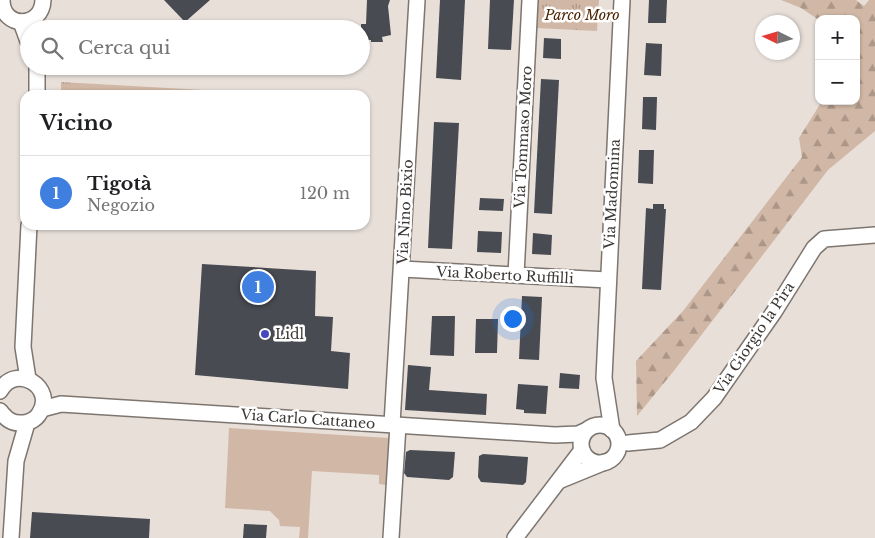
<!DOCTYPE html>
<html lang="it">
<meta charset="utf-8">
<style>
:root{--surface:#fff;--page:#f6f6f6;--text:#202124;--muted:#757577;--line:#e0e0e0;--accent:#1a73e8}
body{margin:0;font-family:"Libre Baskerville",serif;background:var(--page);color:var(--text)}
.controls{position:absolute;right:15px;top:15px;display:grid;overflow:hidden;border-radius:10px;box-shadow:0 1px 4px #0004}
.controls button{width:45px;height:45px;display:grid;place-items:center;padding:0;border:0;border-bottom:1px solid var(--line);background:var(--surface);color:var(--text);font:25px sans-serif}
.compass{position:absolute;left:755px;top:15px;width:45px;height:45px;border-radius:50%;background:var(--surface);box-shadow:0 1px 4px #0004;rotate:275deg}
.you{position:absolute;left:512px;top:318px;width:18px;height:18px;margin:-12px;border:4px solid #fff;border-radius:50%;background:#1a73e8;box-shadow:0 0 0 8px #1a73e833}
.badge{display:grid;place-items:center;width:32px;height:32px;border-radius:50%;background:var(--accent);color:#fff;font-size:16px;font-weight:700}
.pin{position:absolute;translate:-50% -50%;border:2px solid #fff;box-shadow:0 1px 5px #0006}
.list{margin:0;padding:0;list-style:none}
h2{display:flex;justify-content:space-between;align-items:center;height:65px;margin:0;padding:0 20px;font-size:21px}
h2 small{font-size:16px;font-weight:400;color:var(--muted)}
.list li{display:grid;grid-template-columns:32px 1fr auto;gap:15px;align-items:center;box-sizing:border-box;height:75px;padding:0 20px;border-top:1px solid var(--line)}
.list b{display:block;font-size:19px;white-space:nowrap}
.list p{margin:0;font-size:16px;white-space:nowrap;color:var(--muted)}
.list em{font-size:16px;font-style:normal;color:var(--muted)}
.icon{flex:none;width:28px;height:28px;fill:none;stroke:currentColor;stroke-width:2;stroke-linecap:round;stroke-linejoin:round}
.map{position:relative;flex:none;width:875px;height:538px;overflow:hidden}
.search{position:absolute;background:var(--surface);box-shadow:0 1px 4px #0004;left:20px;top:20px;width:350px;height:55px;display:flex;align-items:center;gap:12px;box-sizing:border-box;padding:0 18px;border-radius:28px;color:var(--muted);font-size:19px}
.panel{position:absolute;background:var(--surface);box-shadow:0 1px 4px #0004;left:20px;top:90px;width:350px;height:140px;border-radius:15px}
.map>svg:first-child{display:block}
.green{fill:#d1b8a6}
.forest{fill:url(#forest-firs)}
.park{fill:url(#park-tufts)}
.building{fill:#494b52}
.lines{fill:none;stroke-linecap:round;stroke-linejoin:round}
.minor-casing{stroke:#7d756f;stroke-width:18}
.minor{stroke:#fff;stroke-width:15}
.poi-dot{fill:#4648bd;stroke:#fff;stroke-width:2}
.labels{text-anchor:middle;dominant-baseline:central;stroke-width:5;stroke-linejoin:round;paint-order:stroke}
.park-label{font-size:14px;font-style:italic;fill:#4c2400;stroke:#fff}
.street-label{font-size:14px;fill:#3b3735;stroke:#fff}
.poi-label{font-size:14px;fill:#3b3735;stroke:#fff;text-anchor:start}
</style>
<div class="map">
<svg width="875" height="538" viewBox="0 0 875 538">
<defs>
<pattern id="forest-firs" width="22" height="20" patternUnits="userSpaceOnUse" patternTransform="scale(1.25)"><rect width="22" height="20" fill="#d1b8a6"/><path d="M5 1l3.5 6h-7zM16 11l3.5 6h-7z" fill="#ab9688"/></pattern>
<pattern id="park-tufts" width="24" height="20" patternUnits="userSpaceOnUse" patternTransform="scale(1.25)"><rect width="24" height="20" fill="#d1b8a6"/><path d="M3 7l-1-3M5 7V3M7 7l1-3M15 17l-1-3M17 17v-4M19 17l1-3" fill="none" stroke="#ab9688"/></pattern>
</defs>
<rect width="100%" height="100%" fill="#e8dfd9"/>
<path class="green" d="M229,428L389,438L386,485L379,484V475L312,471L308,538H299L300,527L280,526L279,520L270,511L225,508Z"/>
<path class="forest" d="M781,0H856L864,6L869,0H875V131L828,170L673,372L637,416L636,361L683,311L802,157L799,138L822,101H856V19L819,20L801,8Z"/>
<g class="park">
<path d="M536,0H599L597,31L535,28Z"/>
<path d="M61,82L203,90V95H61Z"/>
</g>
<g class="building">
<path d="M164,0H210L185,22Z"/>
<path d="M367,0H390L388,6L391,35L382,37L383,42H371V40H361V24H366Z"/>
<path d="M440,0H465L461,80L436,78Z"/>
<path d="M490,0H514L511,50L488,49Z"/>
<path d="M649,0H667L666,23H648Z"/>
<path d="M544,38L561,39V59L543,58Z"/>
<path d="M646,43L662,44L661,76L644,75Z"/>
<path d="M541,79L559,80L552,214L534,213Z"/>
<path d="M643,97H657L656,130L642,129Z"/>
<path d="M434,122L459,123L452,249L428,248Z"/>
<path d="M639,150H654L653,184L638,183Z"/>
<path d="M480,198L504,199L503,211L479,210Z"/>
<path d="M653,204H664V209H666L661,290L642,289L646,208L653,209Z"/>
<path d="M478,231L502,232L501,253L477,252Z"/>
<path d="M533,233L552,235L551,255L532,254Z"/>
<path d="M202,264L316,271L315,316L333,317L331,351L350,353L348,389L195,375Z"/>
<path d="M522,296L542,297L539,360L519,359Z"/>
<path d="M432,316H455L454,356L430,355Z"/>
<path d="M476,319H498L497,353H475Z"/>
<path d="M408,365L431,367L429,390L487,394L486,415L405,410Z"/>
<path d="M560,373L580,375L579,389L559,388Z"/>
<path d="M518,384L548,386L546,414L524,413V410L516,409Z"/>
<path d="M410,450L455,452L453,477L449,480L407,477L404,473L406,452Z"/>
<path d="M483,454L528,457L526,482L523,485L481,482L478,477L479,456Z"/>
<path d="M32,512L150,519L149,538H30Z"/>
<path d="M244,524L267,525L266,538H243Z"/>
</g>
<g class="lines">
<g class="minor-casing">
<g id="minor">
<path d="M2,0C2,29 42,29 43,0"/>
<path d="M21,22L29,44"/>
<path d="M37,95V66"/>
<path d="M402,269L608,280"/>
<path d="M516,275L530,0"/>
<path d="M28,379L23,347L29,225"/>
<path d="M0,391C16,362 57,388 39,414C36,419 29,423 23,423C12,424 6,419 0,411"/>
<path d="M42,409L61,404L555,435L578,434L587,430"/>
<path d="M392,424L417,0"/>
<circle cx="600" cy="444" r="19"/>
<path d="M612,430L604,378L622,0"/>
<path d="M628,443L660,440L691,422L714,398L774,312L814,248L824,239L875,235"/>
<path d="M561,480L605,462"/>
<path d="M11,538L16,461L27,423"/>
<path d="M391,538L398,425"/>
<path d="M515,538L582,450"/>
</g>
</g>
<use href="#minor" class="minor"/>
</g>
<circle class="poi-dot" cx="265" cy="334" r="5"/>
<g class="labels">
<g class="park-label">
<text x="582" y="15">Parco Moro</text>
</g>
<g class="street-label">
<text transform="translate(523 137) rotate(-87)">Via Tommaso Moro</text>
<text transform="translate(612 194) rotate(-87)">Via Madonnina</text>
<text transform="translate(405 212) rotate(-87)">Via Nino Bixio</text>
<text transform="translate(505 275) rotate(3)">Via Roberto Ruffilli</text>
<text transform="translate(754 338) rotate(-56)">Via Giorgio la Pira</text>
<text transform="translate(308 419) rotate(4)">Via Carlo Cattaneo</text>
</g>
<g class="poi-label">
<text x="275" y="334">Lidl</text>
</g>
</g>
</svg>
<div class="controls">
<button>+</button>
<button>−</button>
</div>
<svg class="compass" viewBox="-18 -18 36 36"><path d="M0-13l5 13h-10z" fill="#e53935"/><path d="M0 13l5-13h-10z" fill="#757577"/></svg>
<div class="you"></div>
<div class="pin badge" style="left:258px;top:287px;background:#3f7fe0">1</div>
<div class="search"><svg class="icon" aria-label="search" viewBox="0 0 24 24"><circle cx="10" cy="10" r="6"/><path d="M15 15l6 6"/></svg>Cerca qui</div>
<section class="panel">
<h2>Vicino<small></small></h2>
<ul class="list">
<li><span class="badge" style="background:#3f7fe0">1</span><div><b>Tigotà</b><p>Negozio</p></div><em>120 m</em></li>
</ul>
</section>
</div>
